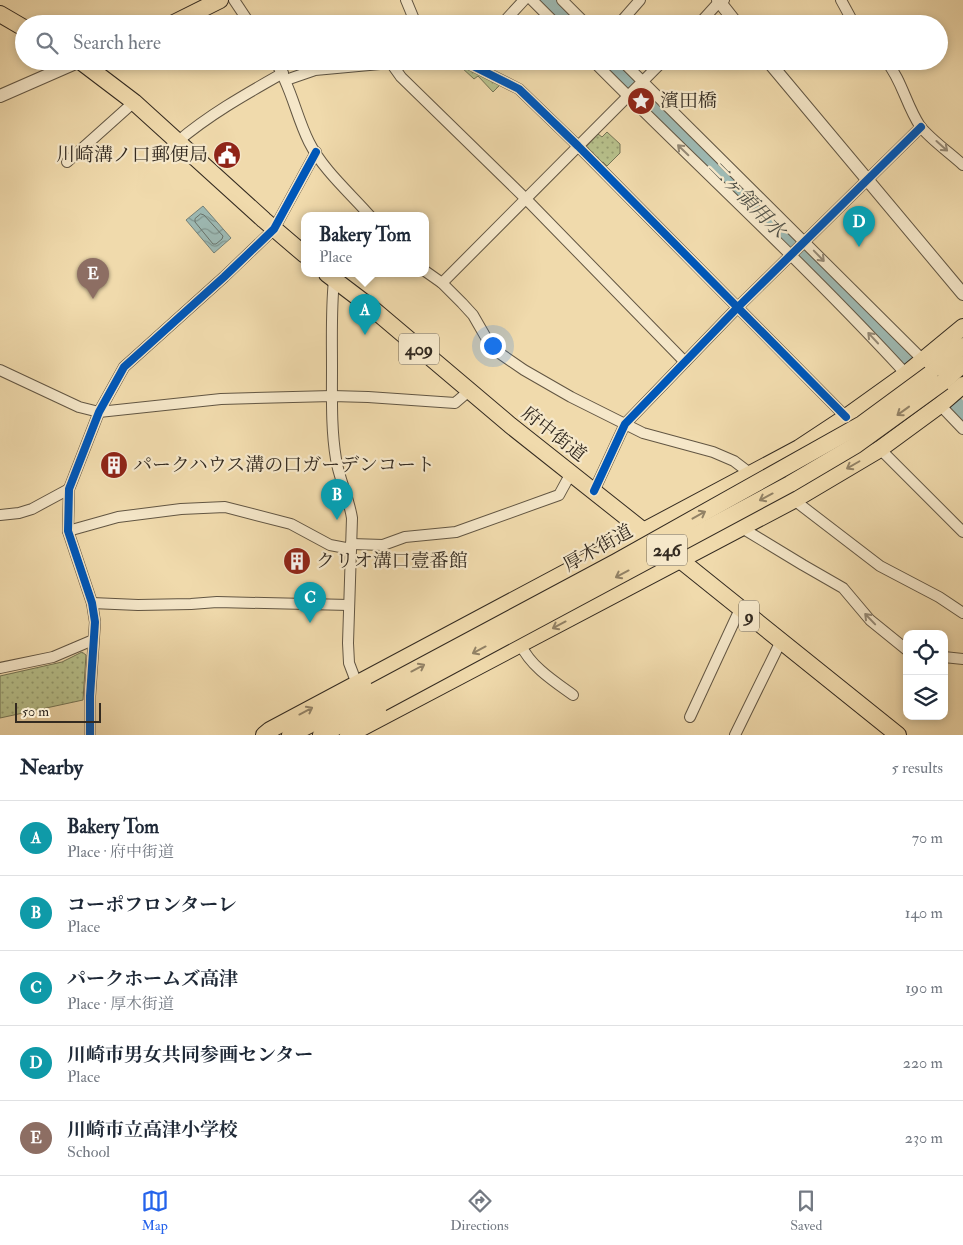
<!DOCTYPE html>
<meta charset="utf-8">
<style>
:root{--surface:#fff;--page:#f2f2f3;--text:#1f2937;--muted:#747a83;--line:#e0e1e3;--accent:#2563eb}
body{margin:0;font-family:"IM FELL Double Pica","Noto Serif JP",serif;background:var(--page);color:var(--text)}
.controls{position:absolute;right:15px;bottom:15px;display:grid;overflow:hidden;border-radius:10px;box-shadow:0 2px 8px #0003}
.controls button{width:45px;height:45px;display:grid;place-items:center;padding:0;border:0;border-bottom:1px solid var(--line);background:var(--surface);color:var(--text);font:25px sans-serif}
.scale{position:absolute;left:15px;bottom:12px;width:86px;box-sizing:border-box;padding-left:5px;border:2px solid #332a20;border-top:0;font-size:14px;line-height:18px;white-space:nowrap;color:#332a20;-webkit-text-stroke:4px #f5e7c9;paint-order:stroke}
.you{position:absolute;left:492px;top:345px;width:18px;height:18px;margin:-12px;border:4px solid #fff;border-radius:50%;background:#1a73e8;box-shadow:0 0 0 8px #1a73e833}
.badge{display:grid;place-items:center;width:32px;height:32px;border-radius:50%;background:var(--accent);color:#fff;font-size:16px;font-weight:700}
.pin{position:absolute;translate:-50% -41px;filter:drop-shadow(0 1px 2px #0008)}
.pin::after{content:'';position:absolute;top:26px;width:18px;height:15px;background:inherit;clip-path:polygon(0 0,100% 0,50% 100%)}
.popup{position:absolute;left:301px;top:212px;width:128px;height:65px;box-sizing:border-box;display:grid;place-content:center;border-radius:10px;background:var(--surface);filter:drop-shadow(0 1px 4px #0005);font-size:16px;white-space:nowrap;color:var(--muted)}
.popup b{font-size:19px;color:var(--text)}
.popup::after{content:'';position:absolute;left:50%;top:100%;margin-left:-10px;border:10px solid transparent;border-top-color:var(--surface)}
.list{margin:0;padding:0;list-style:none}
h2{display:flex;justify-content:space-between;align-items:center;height:65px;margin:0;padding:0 20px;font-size:21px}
h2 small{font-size:16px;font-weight:400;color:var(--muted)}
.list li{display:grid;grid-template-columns:32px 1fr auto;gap:15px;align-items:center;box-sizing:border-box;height:75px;padding:0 20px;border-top:1px solid var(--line)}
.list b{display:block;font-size:19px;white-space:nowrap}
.list p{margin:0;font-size:16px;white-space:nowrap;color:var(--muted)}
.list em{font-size:16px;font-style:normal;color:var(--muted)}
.icon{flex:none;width:28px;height:28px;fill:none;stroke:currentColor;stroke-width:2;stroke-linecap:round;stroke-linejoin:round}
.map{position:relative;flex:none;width:963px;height:735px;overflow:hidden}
.search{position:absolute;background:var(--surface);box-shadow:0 2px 8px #0003;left:15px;right:15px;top:15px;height:55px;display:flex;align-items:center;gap:12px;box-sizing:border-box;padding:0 18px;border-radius:28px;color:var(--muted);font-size:19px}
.sheet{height:440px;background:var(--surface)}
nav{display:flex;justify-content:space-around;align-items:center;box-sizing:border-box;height:70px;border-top:1px solid var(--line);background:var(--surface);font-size:14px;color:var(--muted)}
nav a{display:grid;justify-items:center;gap:2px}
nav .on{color:var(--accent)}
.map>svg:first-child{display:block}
.park{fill:url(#park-dots);stroke:#757556}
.water{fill:url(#water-waves);stroke:#738078}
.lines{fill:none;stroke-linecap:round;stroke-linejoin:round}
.shore{stroke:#68726a;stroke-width:1}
.river{stroke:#9db9b3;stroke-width:21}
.minor-casing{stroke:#625643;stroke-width:12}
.tertiary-casing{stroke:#625643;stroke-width:14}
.primary-casing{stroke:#332a20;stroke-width:18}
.trunk-casing{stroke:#332a20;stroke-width:18}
.minor{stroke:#f5e7c9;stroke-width:10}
.tertiary{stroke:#f5e7c9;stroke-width:12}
.primary{stroke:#f0daac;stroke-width:16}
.trunk{stroke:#f0daac;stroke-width:16}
.trunk-bridge-casing{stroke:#332a20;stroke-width:18;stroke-linecap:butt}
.trunk-bridge{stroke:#f0daac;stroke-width:16}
.cycleway-casing{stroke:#f5e7c9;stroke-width:11}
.cycleway{stroke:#0057b8;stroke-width:8}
.oneway{stroke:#948874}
.oneway2{stroke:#928266}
.labels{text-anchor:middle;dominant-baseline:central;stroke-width:4.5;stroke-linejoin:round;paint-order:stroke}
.shield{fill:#f5e7c9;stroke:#6d6353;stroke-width:1}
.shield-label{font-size:18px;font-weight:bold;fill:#332a20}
.poi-label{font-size:19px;fill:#332a20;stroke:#f5e7c9;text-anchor:start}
.street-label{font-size:19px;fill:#332a20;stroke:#f5e7c9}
.water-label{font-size:20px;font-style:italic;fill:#4e4e45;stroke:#f5e7c9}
</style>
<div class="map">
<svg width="963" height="735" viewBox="0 0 963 735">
<defs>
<pattern id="park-dots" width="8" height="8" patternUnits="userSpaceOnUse" patternTransform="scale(1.25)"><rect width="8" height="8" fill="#b7c08b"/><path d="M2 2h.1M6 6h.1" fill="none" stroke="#959c71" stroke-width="1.8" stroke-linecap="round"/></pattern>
<pattern id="water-waves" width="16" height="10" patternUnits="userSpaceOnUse" patternTransform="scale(1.25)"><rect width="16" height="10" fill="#9db9b3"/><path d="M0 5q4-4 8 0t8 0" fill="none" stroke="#819791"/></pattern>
</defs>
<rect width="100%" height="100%" fill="#f0daac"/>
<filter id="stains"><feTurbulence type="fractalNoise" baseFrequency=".004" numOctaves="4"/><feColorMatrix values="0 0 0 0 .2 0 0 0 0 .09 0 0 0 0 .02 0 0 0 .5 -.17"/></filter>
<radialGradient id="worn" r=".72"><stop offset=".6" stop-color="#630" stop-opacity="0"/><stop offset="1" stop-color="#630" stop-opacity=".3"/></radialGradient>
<g class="park">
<path d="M463,66L500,85L493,92L478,76L474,79L461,67Z"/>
<path d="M607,132L620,144V153L607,166L603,162L601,165L584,149L598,134L602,137Z"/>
<path d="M82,652L86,655L83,700L0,718V676L62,662Z"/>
</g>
<path class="water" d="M203,206L231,238L214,253L186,220Z"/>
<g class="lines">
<path class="shore" d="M201,214L204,215L223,236L222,239L216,244H213L195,222V219Z"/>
<g class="river">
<path d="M547,0L570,24"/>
<path d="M607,61L845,298L908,359"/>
<path d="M951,403L963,415"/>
</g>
<g class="minor-casing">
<g id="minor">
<path d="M234,0L250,24"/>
<path d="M406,0L416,24"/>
<path d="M532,0L556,24"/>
<path d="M562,0L586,24"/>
<path d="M841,0L854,24"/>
<path d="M502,24L524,0"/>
<path d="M619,24L640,0"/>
<path d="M699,24L719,2L724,0"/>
<path d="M275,61C291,86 296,116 309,142C323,170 350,193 370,216"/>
<path d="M463,61L519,89L578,146L846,417"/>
<path d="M593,61C697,166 806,265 906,374"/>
<path d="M622,61L923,360"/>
<path d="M886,61C902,80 906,105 920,126C929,138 951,154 963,165"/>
<path d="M391,63L401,77L526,199L685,362"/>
<path d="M286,80L315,70L391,63L435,61"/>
<path d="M177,142C210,114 246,94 283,73"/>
<path d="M67,162L134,102"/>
<path d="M425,271L442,283L462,303L473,315L492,348L524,370L571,397L643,433L713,452L734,461L751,474"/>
<path d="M334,280C331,309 332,338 332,367C332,398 331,429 336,459C339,479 349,498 352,518L348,643L349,663L357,684"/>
<path d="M442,283L663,61"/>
<path d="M0,370L79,407L99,412L221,399L332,396L368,397L455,403L469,391"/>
<path d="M940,405L963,429"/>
<path d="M880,449L963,532"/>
<path d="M594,491L625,424L738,307L921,127"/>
<path d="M794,500L880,566L939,597L963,613"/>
<path d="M0,515L19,513L32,509L69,489"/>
<path d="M742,528L803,565L843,588L870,620L907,650"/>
<path d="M68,531L118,517L181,509L225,507L291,524L330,545L351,549"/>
<path d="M351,544L383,545L405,537L456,532L559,495L571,473"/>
<path d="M92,603L138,605L191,604L217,602L349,605"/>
<path d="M521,645C530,666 555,682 573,695"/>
<path d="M944,657L963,659"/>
<path d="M0,668L53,657L93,640"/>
<path d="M690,717L740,609"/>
<path d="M90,735V696L95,622L92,603L68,531L69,489L99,412L124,367L224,277L274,229L316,152"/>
<path d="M735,735L781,641"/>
</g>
</g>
<g class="tertiary-casing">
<g id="tertiary">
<path d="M718,0L737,24"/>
<path d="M768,61L963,294"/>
<path d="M0,96L80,61"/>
</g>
</g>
<g class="primary-casing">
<g id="primary">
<path d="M172,24L220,0"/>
<path d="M679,559L898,735"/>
</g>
</g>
<g class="trunk-casing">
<g id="trunk">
<path d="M0,14L24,28"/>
<path d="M80,61L134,102L264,220L305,255"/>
<path d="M327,274L373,309L510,425L650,536"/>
<path d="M930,374L963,346"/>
<path d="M943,382L963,364"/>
<path d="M264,735L270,730L799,448L846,417L906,374L963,327"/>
<path d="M290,735L375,691"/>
<path d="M321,735L382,703"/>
<path d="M348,735L794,500L880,449L940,405L963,385"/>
</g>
</g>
<use href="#minor" class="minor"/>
<use href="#tertiary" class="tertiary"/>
<use href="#primary" class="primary"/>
<use href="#trunk" class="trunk"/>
<g class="trunk-bridge-casing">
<g id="trunk-bridge">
<path d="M375,691L616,562L862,424L930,374"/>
<path d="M382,703L790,484L856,445L943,382"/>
</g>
</g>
<use href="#trunk-bridge" class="trunk-bridge"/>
<g class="cycleway-casing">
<g id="cycleway">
<path d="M463,61L519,89L578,146L846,417"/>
<path d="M594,491L625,424L738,307L921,127"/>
<path d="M90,735V696L95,622L92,603L68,531L69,489L99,412L124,367L224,277L274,229L316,152"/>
</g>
</g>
<use href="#cycleway" class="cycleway"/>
</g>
<defs><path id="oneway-shaft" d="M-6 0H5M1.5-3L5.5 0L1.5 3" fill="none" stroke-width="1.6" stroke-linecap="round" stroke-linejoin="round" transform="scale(1.25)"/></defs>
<g class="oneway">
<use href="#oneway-shaft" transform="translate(942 146) rotate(42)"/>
<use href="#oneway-shaft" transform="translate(683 150) rotate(-136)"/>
<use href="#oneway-shaft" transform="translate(819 256) rotate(46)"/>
<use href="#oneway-shaft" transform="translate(873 338) rotate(-133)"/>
<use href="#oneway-shaft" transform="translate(870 619) rotate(-134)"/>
</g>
<g class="oneway2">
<use href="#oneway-shaft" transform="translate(903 411) rotate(144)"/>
<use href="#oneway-shaft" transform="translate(853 465) rotate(150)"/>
<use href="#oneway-shaft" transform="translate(766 497) rotate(152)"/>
<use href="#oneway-shaft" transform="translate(699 515) rotate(-29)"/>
<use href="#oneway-shaft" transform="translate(622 574) rotate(152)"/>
<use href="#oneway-shaft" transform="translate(559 625) rotate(152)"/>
<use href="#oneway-shaft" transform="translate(479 650) rotate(152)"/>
<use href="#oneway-shaft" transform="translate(418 668) rotate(-28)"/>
<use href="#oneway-shaft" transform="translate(306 711) rotate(-28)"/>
</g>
<defs>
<g id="sight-disc" transform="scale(1.4375)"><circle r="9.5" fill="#8f2418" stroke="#f5e7c9"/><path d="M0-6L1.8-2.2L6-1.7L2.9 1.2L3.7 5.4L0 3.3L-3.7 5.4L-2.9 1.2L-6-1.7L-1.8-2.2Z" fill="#fff"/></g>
<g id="civic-disc" transform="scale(1.4375)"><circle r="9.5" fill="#8f2418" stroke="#f5e7c9"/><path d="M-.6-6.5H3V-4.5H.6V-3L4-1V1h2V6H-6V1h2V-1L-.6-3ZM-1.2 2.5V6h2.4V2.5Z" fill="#fff"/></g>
<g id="building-disc" transform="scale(1.4375)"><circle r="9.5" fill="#8f2418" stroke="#f5e7c9"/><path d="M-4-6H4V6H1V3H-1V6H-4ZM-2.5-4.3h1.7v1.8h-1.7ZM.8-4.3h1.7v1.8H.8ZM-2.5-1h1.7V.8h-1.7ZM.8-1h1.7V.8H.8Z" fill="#fff"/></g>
</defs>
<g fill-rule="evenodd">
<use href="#sight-disc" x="641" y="101"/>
<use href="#civic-disc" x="227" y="155"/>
<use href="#building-disc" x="114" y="465"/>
<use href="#building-disc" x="297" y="561"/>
</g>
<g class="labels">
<g class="shield">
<rect x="399" y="333.5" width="40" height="31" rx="4"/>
<rect x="647" y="534.5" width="40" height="31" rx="4"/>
<rect x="739" y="600.5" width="20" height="31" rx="4"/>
</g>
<g class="shield-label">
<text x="419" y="349">409</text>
<text x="667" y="550">246</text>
<text x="749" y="616">9</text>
</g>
<g class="poi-label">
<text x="660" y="101">濱田橋</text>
<text x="208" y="155" text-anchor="end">川崎溝ノ口郵便局</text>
<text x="133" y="465">パークハウス溝の口ガーデンコート</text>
<text x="316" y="561">クリオ溝口壹番館</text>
</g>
<g class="street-label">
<text transform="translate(554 434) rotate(38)">府中街道</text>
<text transform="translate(598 548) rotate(-29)">厚木街道</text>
</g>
<g class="water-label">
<text transform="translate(747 199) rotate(45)">二ヶ領用水</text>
</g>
</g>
<rect width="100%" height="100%" filter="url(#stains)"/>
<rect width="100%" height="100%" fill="url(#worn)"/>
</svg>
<div class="controls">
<button><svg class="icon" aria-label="locate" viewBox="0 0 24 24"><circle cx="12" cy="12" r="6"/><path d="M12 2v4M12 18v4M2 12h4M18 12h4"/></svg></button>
<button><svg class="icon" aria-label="layers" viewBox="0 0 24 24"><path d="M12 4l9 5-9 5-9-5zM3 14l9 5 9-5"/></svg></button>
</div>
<div class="scale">50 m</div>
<div class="you"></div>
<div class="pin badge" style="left:365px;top:335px;background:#0f9aa8">A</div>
<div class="popup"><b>Bakery Tom</b>Place</div>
<div class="pin badge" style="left:337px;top:520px;background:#0f9aa8">B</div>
<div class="pin badge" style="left:310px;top:623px;background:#0f9aa8">C</div>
<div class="pin badge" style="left:859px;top:247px;background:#0f9aa8">D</div>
<div class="pin badge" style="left:93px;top:299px;background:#8d6e63">E</div>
<div class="search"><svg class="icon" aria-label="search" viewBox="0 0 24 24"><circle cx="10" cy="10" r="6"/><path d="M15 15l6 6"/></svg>Search here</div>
</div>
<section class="sheet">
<h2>Nearby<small>5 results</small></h2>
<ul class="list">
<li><span class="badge" style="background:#0f9aa8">A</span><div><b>Bakery Tom</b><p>Place · 府中街道</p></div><em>70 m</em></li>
<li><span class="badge" style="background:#0f9aa8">B</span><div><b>コーポフロンターレ</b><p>Place</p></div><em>140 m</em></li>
<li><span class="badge" style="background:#0f9aa8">C</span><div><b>パークホームズ高津</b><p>Place · 厚木街道</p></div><em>190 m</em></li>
<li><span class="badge" style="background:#0f9aa8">D</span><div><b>川崎市男女共同参画センター</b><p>Place</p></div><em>220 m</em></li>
<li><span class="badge" style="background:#8d6e63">E</span><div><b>川崎市立高津小学校</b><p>School</p></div><em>230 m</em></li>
</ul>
</section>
<nav>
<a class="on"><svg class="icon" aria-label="map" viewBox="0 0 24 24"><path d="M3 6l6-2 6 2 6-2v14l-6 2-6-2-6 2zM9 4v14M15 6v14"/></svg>Map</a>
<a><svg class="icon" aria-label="directions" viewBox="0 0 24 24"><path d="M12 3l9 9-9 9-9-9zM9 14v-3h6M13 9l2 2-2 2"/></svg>Directions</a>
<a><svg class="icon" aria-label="saved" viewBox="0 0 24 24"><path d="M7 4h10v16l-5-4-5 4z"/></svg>Saved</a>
</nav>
